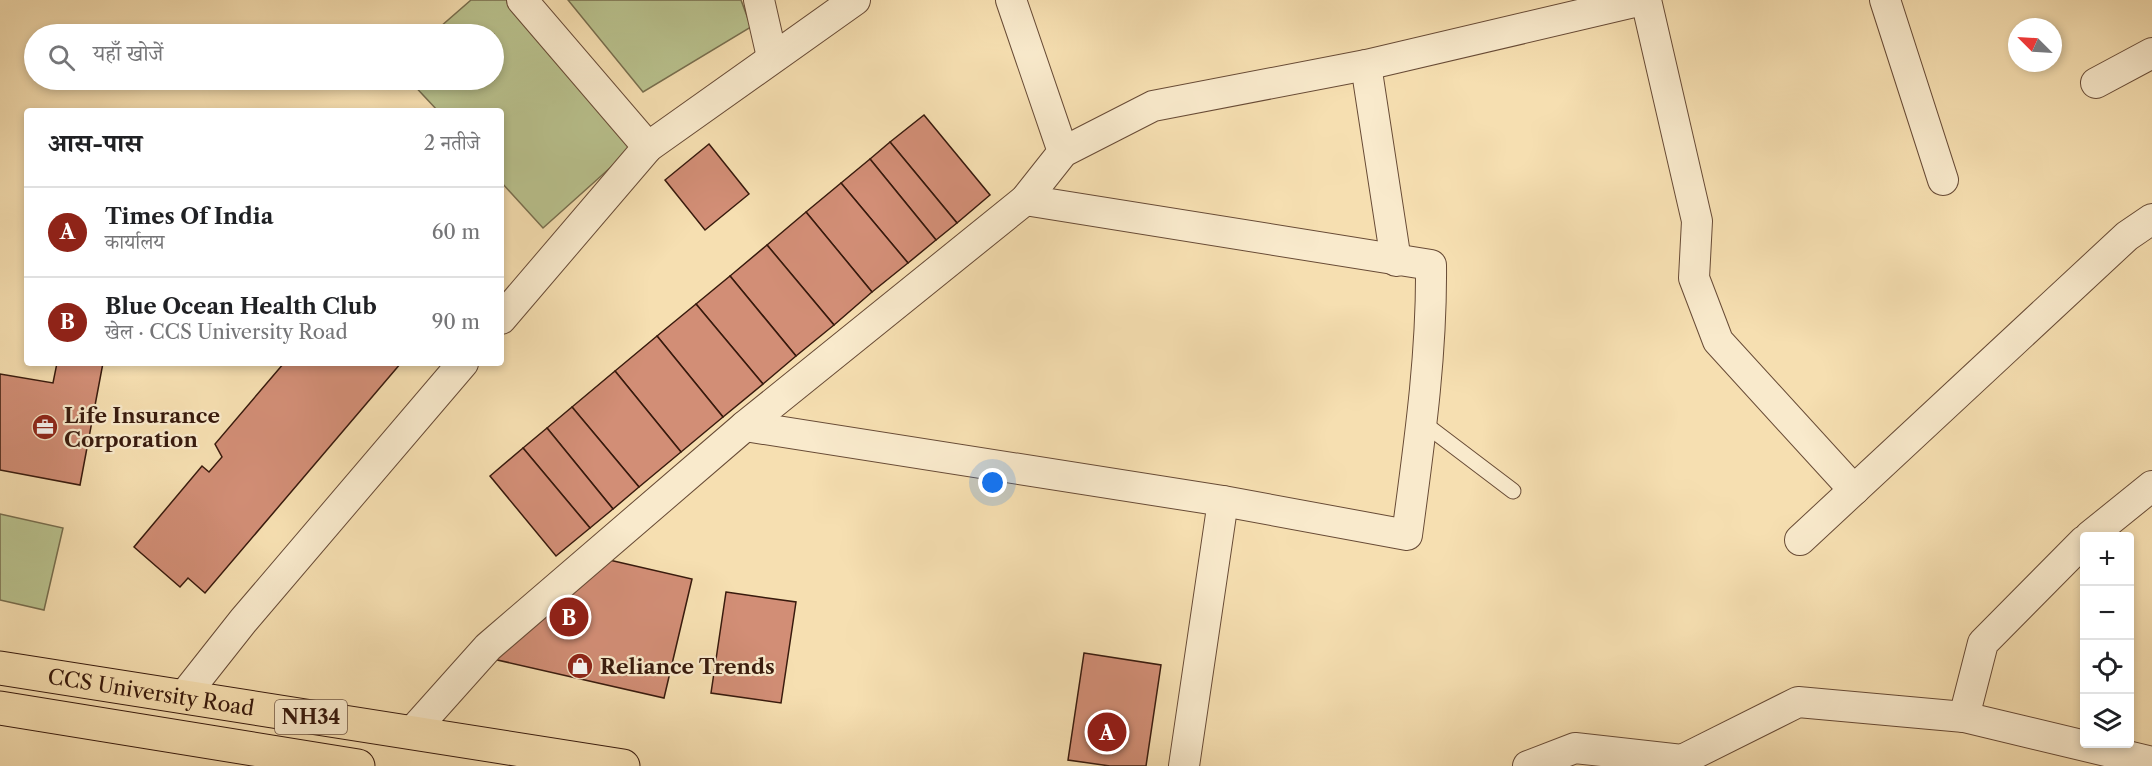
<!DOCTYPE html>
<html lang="hi">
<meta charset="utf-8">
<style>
:root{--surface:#fff;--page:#f6f6f6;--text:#202124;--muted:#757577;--line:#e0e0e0;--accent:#8f2418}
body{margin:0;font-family:"Libre Caslon Text","Noto Serif Devanagari",serif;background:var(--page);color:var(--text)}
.controls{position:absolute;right:18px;bottom:18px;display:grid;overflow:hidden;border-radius:6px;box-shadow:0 3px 9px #0003}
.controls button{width:54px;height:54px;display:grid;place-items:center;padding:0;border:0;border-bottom:2px solid var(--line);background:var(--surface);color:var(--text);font:30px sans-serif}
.compass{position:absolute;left:2008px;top:18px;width:54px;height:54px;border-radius:50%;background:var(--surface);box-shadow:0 3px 9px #0003;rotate:294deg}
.you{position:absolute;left:993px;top:483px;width:21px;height:21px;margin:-15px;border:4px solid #fff;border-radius:50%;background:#1a73e8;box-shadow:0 0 0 9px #1a73e833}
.badge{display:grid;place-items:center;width:39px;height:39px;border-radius:50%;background:var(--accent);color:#fff;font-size:20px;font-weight:700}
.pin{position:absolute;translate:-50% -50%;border:3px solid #fff;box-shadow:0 2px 6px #0006}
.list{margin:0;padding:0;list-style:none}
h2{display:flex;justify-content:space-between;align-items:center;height:78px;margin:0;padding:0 24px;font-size:26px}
h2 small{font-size:20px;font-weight:400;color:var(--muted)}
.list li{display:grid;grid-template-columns:39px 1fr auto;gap:18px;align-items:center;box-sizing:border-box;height:90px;padding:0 24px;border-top:2px solid var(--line)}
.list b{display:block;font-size:22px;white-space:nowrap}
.list p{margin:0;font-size:20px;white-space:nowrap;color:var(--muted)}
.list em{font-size:20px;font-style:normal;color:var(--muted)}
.icon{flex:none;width:33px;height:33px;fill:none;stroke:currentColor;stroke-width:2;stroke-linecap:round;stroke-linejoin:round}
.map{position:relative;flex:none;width:2152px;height:766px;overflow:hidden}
.search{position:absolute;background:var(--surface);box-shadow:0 3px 9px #0003;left:24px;top:24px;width:480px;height:66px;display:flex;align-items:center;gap:15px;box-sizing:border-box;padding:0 21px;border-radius:33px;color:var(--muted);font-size:22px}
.panel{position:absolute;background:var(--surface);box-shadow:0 3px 9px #0003;left:24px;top:108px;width:480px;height:258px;border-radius:6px}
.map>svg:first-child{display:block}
.green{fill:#b9c28e;stroke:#786e4e;stroke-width:1.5}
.building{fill:#d28e76;stroke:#381a0d;stroke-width:1.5}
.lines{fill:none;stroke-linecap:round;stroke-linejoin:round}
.lane-casing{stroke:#684b36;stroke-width:17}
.street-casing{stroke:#684b36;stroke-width:32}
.highway-casing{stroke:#381a0d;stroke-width:35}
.lane{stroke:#f9eacc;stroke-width:15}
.street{stroke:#f9eacc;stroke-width:30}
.highway{stroke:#f6dfb1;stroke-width:33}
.labels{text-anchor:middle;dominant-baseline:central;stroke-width:4.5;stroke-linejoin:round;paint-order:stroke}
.shield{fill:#f9eacc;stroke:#725846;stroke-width:1.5}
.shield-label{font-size:20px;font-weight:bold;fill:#381a0d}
.poi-label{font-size:21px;font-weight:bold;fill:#381a0d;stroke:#f9eacc;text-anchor:start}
.street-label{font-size:21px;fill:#381a0d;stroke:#f9eacc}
</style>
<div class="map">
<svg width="2152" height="766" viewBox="0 0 2152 766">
<rect width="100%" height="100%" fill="#f6dfb1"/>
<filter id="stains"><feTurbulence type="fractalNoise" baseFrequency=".00333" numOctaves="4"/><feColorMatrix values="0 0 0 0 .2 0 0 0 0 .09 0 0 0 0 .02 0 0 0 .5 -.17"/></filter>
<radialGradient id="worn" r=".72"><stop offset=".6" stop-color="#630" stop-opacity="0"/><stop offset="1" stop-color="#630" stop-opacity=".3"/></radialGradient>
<g class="green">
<path d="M471,0H512L639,142L543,228L501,182V111H438L409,80H494V34H432Z"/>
<path d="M568,0H741L751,27L643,92Z"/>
<path d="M0,514L63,528L44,610L0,600Z"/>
</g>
<g class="building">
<path d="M924,115L990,195L957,223L890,142Z"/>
<path d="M890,142L957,223L936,240L870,159Z"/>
<path d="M709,144L749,194L705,230L665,180Z"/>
<path d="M870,159L936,240L908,263L841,183Z"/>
<path d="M841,183L908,263L872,292L806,212Z"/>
<path d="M806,212L872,292L834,325L767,245Z"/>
<path d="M767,245L834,325L796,356L730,276Z"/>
<path d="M730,276L796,356L763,384L696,304Z"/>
<path d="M696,304L763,384L723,417L657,336Z"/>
<path d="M657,336L723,417L681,452L615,371Z"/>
<path d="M57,363H103L80,485L0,470V374L53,383Z"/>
<path d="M284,363H401L205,593L188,578L180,587L134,547L202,466L209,472L222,457L215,444Z"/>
<path d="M615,371L681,452L639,487L572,407Z"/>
<path d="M572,407L639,487L613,509L547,428Z"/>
<path d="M547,428L613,509L590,528L523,448Z"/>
<path d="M523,448L590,528L556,556L490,476Z"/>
<path d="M605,559L692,579L664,698L493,659Z"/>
<path d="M726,592L796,602L781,703L711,693Z"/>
<path d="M1084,653L1161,665L1146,766H1110L1068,760Z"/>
</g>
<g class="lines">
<g class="lane-casing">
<path id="lane" d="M1422,422L1513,491"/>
</g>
<g class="street-casing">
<g id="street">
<path d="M522,0L648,147"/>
<path d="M759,0L772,57"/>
<path d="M1011,0L1063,152"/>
<path d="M1646,0L1697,221L1694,278L1718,341L1854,490"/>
<path d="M1885,0L1943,180"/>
<path d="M1366,65L1396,261"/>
<path d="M2096,83L2152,53"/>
<path d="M501,319L648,147L855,0"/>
<path d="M745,426L1223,501L1407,535C1419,445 1432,356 1431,265L1025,200"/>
<path d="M2090,536L2152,486"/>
<path d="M1800,540L2127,236L2152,219"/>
<path d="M183,697L243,621L463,363"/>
<path d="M1964,717L1983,643L2084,541"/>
<path d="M412,732L488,647L745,426L1025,200L1063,152L1153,106L1366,65L1643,0"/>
<path d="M1184,766L1223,501"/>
<path d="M1528,766L1575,748L1682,760L1798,702L1964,717L2152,762"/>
</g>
</g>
<g class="highway-casing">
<g id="highway">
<path id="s1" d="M0,668L623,766"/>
<path d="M0,708L358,766"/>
</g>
</g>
<use href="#lane" class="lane"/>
<use href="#street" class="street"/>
<use href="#highway" class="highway"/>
</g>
<defs>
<g id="office-disc" transform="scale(1.35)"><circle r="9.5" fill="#8f2418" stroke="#f9eacc"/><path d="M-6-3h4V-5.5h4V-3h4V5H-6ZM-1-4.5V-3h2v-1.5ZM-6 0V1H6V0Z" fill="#fff"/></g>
<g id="shop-disc" transform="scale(1.35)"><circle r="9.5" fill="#8f2418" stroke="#f9eacc"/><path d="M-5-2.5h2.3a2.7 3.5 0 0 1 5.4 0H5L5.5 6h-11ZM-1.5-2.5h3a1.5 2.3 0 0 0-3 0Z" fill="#fff"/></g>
</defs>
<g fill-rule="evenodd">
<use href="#office-disc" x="45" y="427"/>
<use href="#shop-disc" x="580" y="666"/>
</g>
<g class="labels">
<rect class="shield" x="275" y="700" width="72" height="34" rx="4.5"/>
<g class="shield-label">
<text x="311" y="717">NH34</text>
</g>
<g class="poi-label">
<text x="64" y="415">Life Insurance<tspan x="64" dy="24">Corporation</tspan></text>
<text x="600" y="666">Reliance Trends</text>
</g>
<g class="street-label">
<text stroke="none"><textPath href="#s1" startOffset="153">CCS University Road</textPath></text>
</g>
</g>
<rect width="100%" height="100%" filter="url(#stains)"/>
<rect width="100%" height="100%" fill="url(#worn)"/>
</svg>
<div class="controls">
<button>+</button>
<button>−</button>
<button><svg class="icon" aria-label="locate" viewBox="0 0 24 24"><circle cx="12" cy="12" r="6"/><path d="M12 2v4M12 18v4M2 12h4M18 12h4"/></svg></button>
<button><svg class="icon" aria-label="layers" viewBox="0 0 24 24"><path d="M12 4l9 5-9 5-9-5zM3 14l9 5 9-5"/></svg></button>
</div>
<svg class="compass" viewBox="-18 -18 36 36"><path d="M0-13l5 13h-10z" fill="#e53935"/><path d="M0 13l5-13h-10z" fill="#757577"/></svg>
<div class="you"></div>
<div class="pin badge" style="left:1107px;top:732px">A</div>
<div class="pin badge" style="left:569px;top:617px">B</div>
<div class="search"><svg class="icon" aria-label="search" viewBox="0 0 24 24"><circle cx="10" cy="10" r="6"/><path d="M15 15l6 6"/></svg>यहाँ खोजें</div>
<section class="panel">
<h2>आस-पास<small>2 नतीजे</small></h2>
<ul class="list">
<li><span class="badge">A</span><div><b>Times Of India</b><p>कार्यालय</p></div><em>60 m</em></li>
<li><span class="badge">B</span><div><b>Blue Ocean Health Club</b><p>खेल · CCS University Road</p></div><em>90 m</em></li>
</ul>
</section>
</div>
